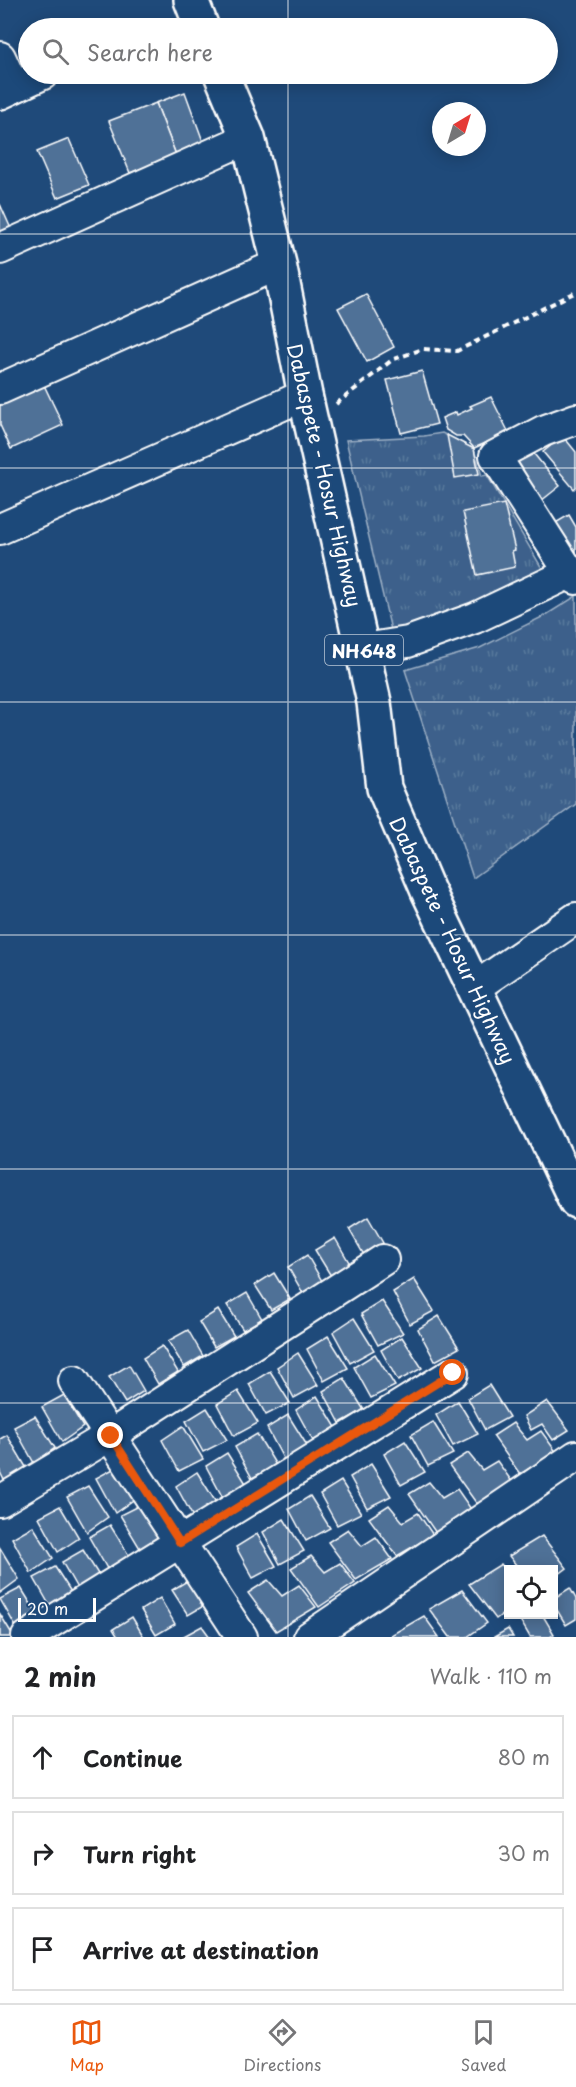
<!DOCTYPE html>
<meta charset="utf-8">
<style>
:root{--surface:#fff;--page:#f2f2f2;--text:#202124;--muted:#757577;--line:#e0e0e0;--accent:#ea580c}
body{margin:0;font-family:"Playpen Sans",sans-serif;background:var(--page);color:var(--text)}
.controls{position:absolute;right:18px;bottom:18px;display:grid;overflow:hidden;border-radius:0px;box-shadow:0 3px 15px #0003}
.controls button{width:54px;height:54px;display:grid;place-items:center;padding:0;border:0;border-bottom:2px solid var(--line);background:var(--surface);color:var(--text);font:30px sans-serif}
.compass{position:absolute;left:432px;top:102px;width:54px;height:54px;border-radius:50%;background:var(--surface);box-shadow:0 3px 15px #0003;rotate:38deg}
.scale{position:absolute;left:18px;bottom:15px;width:78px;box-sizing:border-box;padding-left:6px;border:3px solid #fff;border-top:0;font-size:16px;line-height:21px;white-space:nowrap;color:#fff;-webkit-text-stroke:4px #1f4a7a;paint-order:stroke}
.stop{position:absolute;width:18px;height:18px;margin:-14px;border:4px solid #ea580c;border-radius:50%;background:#fff}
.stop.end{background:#ea580c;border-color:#fff;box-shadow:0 2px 6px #0008}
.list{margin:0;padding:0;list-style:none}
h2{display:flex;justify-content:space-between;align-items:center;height:78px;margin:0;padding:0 24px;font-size:26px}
h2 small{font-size:20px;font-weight:400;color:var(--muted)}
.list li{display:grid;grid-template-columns:39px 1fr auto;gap:18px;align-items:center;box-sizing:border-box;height:84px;margin:0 12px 12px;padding:0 12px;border:2px solid var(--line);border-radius:0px}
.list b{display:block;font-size:22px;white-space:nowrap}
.list em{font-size:20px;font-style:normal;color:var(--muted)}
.icon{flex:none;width:33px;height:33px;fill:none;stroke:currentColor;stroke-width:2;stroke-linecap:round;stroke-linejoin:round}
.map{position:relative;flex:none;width:576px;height:1637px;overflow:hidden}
.search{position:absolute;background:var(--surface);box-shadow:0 3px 15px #0003;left:18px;right:18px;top:18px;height:66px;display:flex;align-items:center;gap:15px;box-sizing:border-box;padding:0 21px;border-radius:33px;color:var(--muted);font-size:22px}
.sheet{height:366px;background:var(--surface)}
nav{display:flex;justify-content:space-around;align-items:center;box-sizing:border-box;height:84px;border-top:2px solid var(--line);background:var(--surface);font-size:16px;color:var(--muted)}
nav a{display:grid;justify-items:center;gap:3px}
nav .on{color:var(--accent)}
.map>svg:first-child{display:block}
.grass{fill:url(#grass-tufts);stroke:#9eb0c5;stroke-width:1.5}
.building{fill:#507197;stroke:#fff;stroke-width:1.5}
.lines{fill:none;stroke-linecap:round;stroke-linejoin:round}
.minor-casing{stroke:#fff;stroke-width:34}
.highway-casing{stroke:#fff;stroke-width:38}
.path{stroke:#fff;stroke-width:4;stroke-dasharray:6 4.5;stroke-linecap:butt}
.minor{stroke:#1f4a7a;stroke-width:30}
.highway{stroke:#1f4a7a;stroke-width:33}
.route{stroke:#ea580c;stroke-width:8}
.grid{fill:none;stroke:#fff;stroke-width:1.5;stroke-opacity:0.55}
.labels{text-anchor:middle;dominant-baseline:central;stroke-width:4.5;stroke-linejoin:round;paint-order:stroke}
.shield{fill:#1f4a7a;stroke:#bcc9d7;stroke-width:1.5}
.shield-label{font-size:18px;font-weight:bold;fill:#fff}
.street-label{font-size:20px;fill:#fff;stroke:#1f4a7a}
</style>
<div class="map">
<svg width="576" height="1637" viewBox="0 0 576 1637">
<defs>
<pattern id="grass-tufts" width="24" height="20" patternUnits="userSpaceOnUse" patternTransform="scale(1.5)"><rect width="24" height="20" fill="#3c618b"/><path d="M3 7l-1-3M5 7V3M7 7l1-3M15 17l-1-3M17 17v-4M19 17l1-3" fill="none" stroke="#59799c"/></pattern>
</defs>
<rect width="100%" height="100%" fill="#1f4a7a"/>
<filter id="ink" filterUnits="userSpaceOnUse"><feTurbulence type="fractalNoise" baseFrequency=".0167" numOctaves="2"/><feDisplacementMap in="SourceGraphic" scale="12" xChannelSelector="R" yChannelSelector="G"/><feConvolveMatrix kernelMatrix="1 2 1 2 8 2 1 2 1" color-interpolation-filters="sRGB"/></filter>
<g filter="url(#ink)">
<g class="grass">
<path d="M442,433L474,449L482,476L487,475L543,570L477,610L391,630L346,440L424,436Z"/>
<path d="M576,596V804L473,878L405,670L480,648L546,615Z"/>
</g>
<g class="building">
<path d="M185,92L204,144L176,155L156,103Z"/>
<path d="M156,103L176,155L130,173L109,121Z"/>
<path d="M69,139L89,185L57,198L37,152Z"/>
<path d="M0,204L12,231L0,236Z"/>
<path d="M366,294L394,347L367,362L338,308Z"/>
<path d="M422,371L437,424L401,433L387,380Z"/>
<path d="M43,383L63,425L11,449L0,425V403Z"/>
<path d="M491,397L509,433L474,448L463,436H456L446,430L442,418L456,412L457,415L472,408L470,406Z"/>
<path d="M447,435L474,449L479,474L455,478Z"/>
<path d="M563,436L576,452V487L574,489L543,452Z"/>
<path d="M530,449L560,486L541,501L510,464Z"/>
<path d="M504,504L515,550L512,551L515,567L477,575L463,512Z"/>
<path d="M569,515L576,527V567L547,528Z"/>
<path d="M368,1217L383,1243L364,1255L349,1229Z"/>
<path d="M335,1238L350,1264L331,1276L315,1250Z"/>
<path d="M307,1255L322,1281L303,1293L288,1267Z"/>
<path d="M274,1273L290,1299L271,1310L255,1285Z"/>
<path d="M414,1279L434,1311L410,1324L393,1292Z"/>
<path d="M247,1293L262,1319L243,1330L227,1305Z"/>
<path d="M382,1301L403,1333L378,1345L361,1314Z"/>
<path d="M218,1310L234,1336L214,1347L199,1322Z"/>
<path d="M439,1316L459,1348L435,1361L418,1329Z"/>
<path d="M354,1318L374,1350L350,1363L333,1332Z"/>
<path d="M188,1330L203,1356L184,1367L168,1341Z"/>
<path d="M328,1336L348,1368L324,1381L307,1349Z"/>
<path d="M402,1337L422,1368L398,1381L381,1350Z"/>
<path d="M162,1346L178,1372L158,1384L143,1358Z"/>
<path d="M298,1353L318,1385L294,1398L277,1367Z"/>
<path d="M375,1354L395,1386L371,1398L354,1367Z"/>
<path d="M129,1365L144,1391L125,1403L109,1377Z"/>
<path d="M270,1371L290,1403L266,1415L249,1384Z"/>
<path d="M344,1378L364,1410L340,1423L323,1391Z"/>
<path d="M489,1385L509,1417L485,1430L468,1398Z"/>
<path d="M238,1391L258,1423L234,1436L217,1404Z"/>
<path d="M64,1395L83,1427L62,1442L42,1407Z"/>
<path d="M317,1396L337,1429L313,1441L296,1410Z"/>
<path d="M458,1401L478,1434L453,1446L436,1415Z"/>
<path d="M547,1401L569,1430L553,1440L542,1424L531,1430L524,1416Z"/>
<path d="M207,1408L227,1440L203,1452L186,1421Z"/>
<path d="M288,1415L308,1447L284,1460L267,1428Z"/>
<path d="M35,1416L55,1448L34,1463L14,1427Z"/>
<path d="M433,1422L453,1454L428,1466L411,1435Z"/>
<path d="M513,1423L527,1440L541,1431L557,1453L520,1474L493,1436Z"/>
<path d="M183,1426L203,1459L179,1471L162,1440Z"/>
<path d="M257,1434L276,1465L252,1478L235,1447Z"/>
<path d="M7,1435L26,1467L5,1482L0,1472V1439Z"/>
<path d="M405,1441L425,1472L401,1485L384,1454Z"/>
<path d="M227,1453L247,1485L223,1498L206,1466Z"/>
<path d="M468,1453L482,1470L497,1461L513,1483L477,1504L449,1465Z"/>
<path d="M371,1464L391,1496L367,1508L350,1477Z"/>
<path d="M117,1467L136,1498L115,1513L96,1478Z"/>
<path d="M197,1472L217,1504L193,1517L176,1486Z"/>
<path d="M341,1481L361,1513L337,1525L320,1494Z"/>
<path d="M429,1482L442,1498L457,1489L473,1512L436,1533L409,1494Z"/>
<path d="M88,1486L108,1517L87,1532L67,1497Z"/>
<path d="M310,1496L330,1528L306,1541L289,1509Z"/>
<path d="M142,1504L162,1535L141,1550L120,1515Z"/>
<path d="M389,1505L403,1522L418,1513L433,1535L397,1556L369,1518Z"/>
<path d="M60,1506L79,1538L58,1552L39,1517Z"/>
<path d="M284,1519L304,1551L280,1564L263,1532Z"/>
<path d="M110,1525L130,1557L109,1572L89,1537Z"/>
<path d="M33,1526L53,1558L31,1573L12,1538Z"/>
<path d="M348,1529L362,1546L376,1537L392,1559L356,1580L328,1542Z"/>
<path d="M257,1534L276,1566L253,1578L236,1547Z"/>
<path d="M542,1536L567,1568L554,1578V1570H520L509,1556Z"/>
<path d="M0,1548L19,1579L0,1593Z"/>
<path d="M83,1550L103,1582L82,1597L62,1562Z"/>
<path d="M311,1556L325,1572L340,1563L355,1583L319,1607L291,1568Z"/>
<path d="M501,1564L508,1573V1610L496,1619L469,1584Z"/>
<path d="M55,1567L75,1598L54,1613L34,1578Z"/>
<path d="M192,1578L207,1604L188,1615L172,1590Z"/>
<path d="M268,1580L282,1596L299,1585L316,1607L276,1631L248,1593Z"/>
<path d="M21,1588L41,1620L20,1634L0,1599Z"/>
<path d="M570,1588L576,1599V1619L566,1625L554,1605V1598Z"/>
<path d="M462,1590L487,1623L467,1637H450L429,1609Z"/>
<path d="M160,1598L175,1624L156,1635L141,1610Z"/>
<path d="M0,1614L14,1637H0Z"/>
<path d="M529,1614H542L554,1634L550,1637H530L520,1620Z"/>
<path d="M424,1616L439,1637H392L391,1635Z"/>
<path d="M132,1617L144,1637H118L113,1629Z"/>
<path d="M202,1626L210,1637H182Z"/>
<path d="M508,1629L513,1637H494Z"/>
</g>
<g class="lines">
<g class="minor-casing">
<g id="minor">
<path d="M0,57L14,87"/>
<path d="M0,94L43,74"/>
<path d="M0,249L248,138"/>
<path d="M0,389L279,264"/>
<path d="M576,419L543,431L495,456L570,573L576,579"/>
<path d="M0,529L305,395"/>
<path d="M364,649L408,642L475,618L570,573"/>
<path d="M474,988L576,918"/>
<path d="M74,1381L242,1637"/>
<path d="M0,1501L111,1435L383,1260"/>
<path d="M27,1637L453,1373"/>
<path d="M309,1637L576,1456"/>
</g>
</g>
<g class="highway-casing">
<g id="highway">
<path d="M191,0L202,28"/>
<path d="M221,74L248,138L279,264L305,395L374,702L384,788L428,891L576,1201"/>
</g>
</g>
<path class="path" d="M336,404L392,360L423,349L457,351L576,292"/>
<use href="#minor" class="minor"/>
<use href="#highway" class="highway"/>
</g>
</g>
<g class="lines" filter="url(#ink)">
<path class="route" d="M111,1436L180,1543L453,1373"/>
</g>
<path class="grid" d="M288,0V28M288,74V1637M0,234H576M0,468H576M0,702H576M0,935H576M0,1169H576M0,1403H576"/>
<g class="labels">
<rect class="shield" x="325" y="635" width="78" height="30" rx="4.5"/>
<g class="shield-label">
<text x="364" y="650">NH648</text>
</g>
<g class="street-label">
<text transform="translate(325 475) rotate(77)">Dabaspete - Hosur Highway</text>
<text transform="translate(453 940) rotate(65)">Dabaspete - Hosur Highway</text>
</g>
</g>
</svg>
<div class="controls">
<button><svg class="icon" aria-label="locate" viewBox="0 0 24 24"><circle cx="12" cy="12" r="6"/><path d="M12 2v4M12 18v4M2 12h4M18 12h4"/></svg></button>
</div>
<svg class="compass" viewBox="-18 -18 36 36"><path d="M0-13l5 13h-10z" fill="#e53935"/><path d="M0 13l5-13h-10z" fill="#757577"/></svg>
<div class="scale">20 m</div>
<div class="stop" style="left:453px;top:1373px"></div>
<div class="stop end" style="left:111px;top:1436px"></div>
<div class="search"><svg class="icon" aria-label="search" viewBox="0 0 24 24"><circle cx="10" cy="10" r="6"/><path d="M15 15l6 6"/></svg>Search here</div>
</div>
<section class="sheet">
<h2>2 min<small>Walk · 110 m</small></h2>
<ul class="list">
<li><svg class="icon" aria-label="ahead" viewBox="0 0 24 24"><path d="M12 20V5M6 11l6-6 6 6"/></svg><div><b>Continue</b></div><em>80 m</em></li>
<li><svg class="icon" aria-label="right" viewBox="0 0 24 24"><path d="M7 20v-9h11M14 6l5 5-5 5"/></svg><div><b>Turn right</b></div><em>30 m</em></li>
<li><svg class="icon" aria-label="arrive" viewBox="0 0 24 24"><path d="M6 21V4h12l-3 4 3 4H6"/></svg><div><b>Arrive at destination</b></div></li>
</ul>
</section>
<nav>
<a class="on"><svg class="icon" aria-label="map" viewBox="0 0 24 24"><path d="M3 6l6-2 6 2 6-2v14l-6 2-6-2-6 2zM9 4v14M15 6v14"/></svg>Map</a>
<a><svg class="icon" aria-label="directions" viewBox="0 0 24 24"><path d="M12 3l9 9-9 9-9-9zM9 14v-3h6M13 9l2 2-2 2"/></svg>Directions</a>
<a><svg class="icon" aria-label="saved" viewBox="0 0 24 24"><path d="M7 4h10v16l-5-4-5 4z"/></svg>Saved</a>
</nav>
